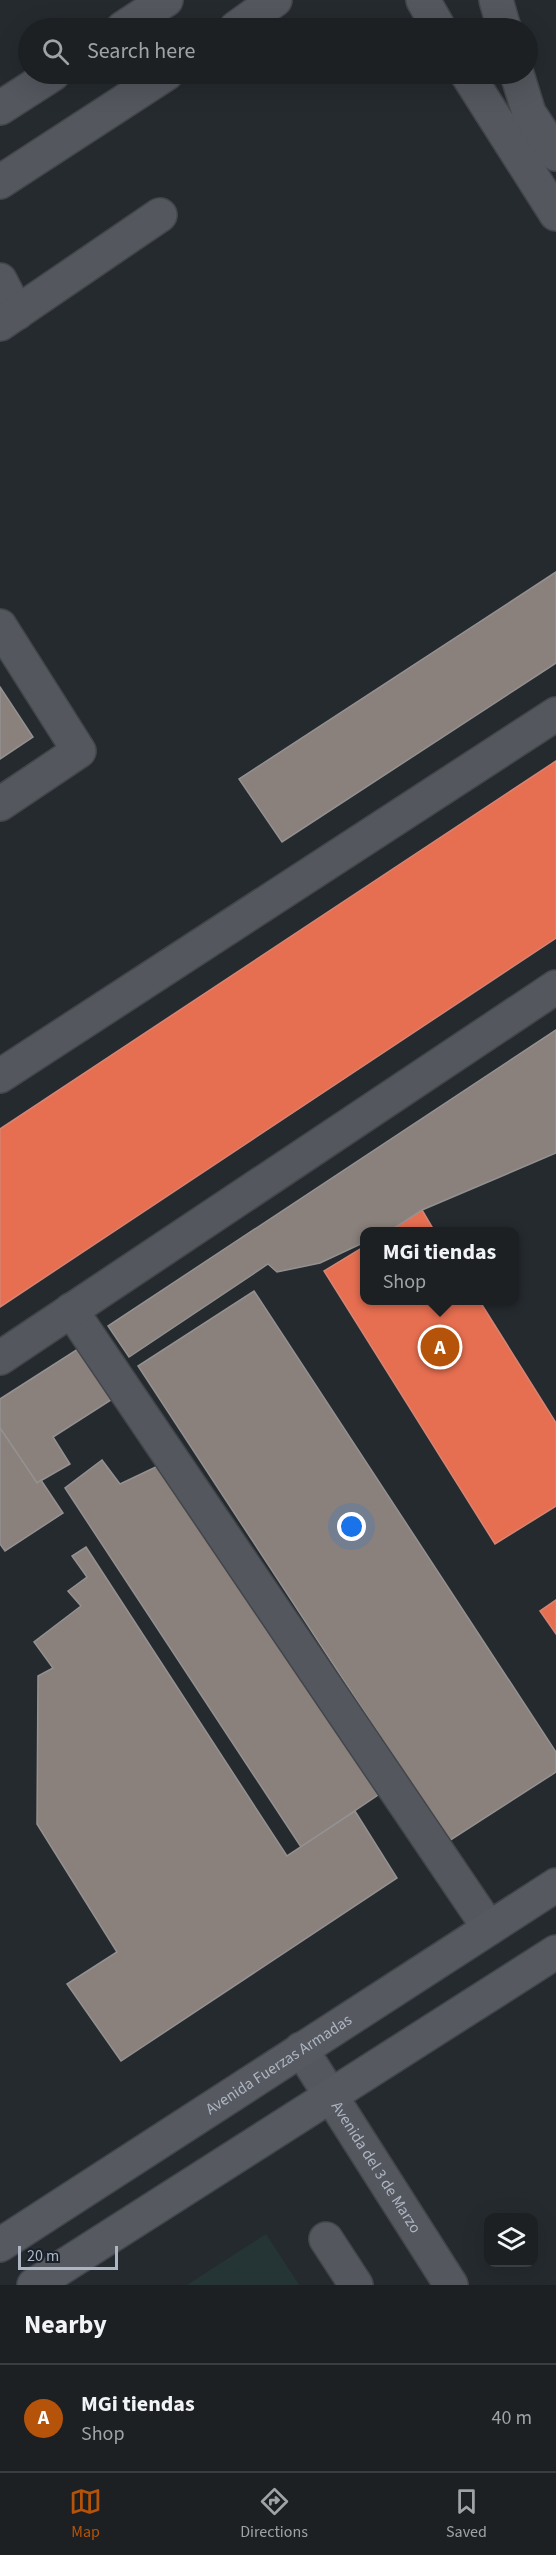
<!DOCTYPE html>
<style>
:root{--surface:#1c2023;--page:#25282b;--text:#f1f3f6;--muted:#a0a3a6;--line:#3a3e41;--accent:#b45309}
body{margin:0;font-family:"Source Sans 3",sans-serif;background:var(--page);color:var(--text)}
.controls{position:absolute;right:18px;bottom:18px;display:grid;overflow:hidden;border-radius:12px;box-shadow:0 6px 24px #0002}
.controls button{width:54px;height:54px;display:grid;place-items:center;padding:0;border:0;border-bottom:2px solid var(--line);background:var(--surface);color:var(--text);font:30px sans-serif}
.scale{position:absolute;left:18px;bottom:15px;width:100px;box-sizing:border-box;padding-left:6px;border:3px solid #adb5c2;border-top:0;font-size:16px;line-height:21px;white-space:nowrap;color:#adb5c2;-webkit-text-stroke:4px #192029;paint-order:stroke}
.you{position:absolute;left:352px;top:1527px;width:21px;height:21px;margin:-15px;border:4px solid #fff;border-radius:50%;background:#1a73e8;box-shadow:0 0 0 9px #1a73e833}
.badge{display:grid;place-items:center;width:39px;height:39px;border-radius:50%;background:var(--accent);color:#fff;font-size:20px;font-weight:700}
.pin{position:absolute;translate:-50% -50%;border:3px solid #fff;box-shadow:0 2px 6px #0006}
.popup{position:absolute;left:360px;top:1227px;width:159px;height:78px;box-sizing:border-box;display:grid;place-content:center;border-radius:12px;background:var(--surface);filter:drop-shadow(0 2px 4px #0005);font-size:20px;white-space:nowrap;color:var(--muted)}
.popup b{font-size:22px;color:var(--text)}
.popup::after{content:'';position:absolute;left:50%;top:100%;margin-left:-12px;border:12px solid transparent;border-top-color:var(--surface)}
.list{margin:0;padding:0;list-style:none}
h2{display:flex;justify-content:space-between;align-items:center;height:78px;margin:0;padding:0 24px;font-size:26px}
h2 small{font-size:20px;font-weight:400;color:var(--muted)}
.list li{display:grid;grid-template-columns:39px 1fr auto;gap:18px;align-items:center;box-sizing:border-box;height:108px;padding:0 24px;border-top:2px solid var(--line)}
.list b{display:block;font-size:22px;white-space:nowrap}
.list p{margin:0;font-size:20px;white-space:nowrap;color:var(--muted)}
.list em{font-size:20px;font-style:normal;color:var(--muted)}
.icon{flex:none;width:33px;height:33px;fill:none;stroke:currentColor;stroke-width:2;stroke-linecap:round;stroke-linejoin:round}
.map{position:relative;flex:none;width:556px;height:2285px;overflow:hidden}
.search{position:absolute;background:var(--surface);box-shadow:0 6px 24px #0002;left:18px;right:18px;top:18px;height:66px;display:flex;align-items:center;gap:15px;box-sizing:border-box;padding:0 21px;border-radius:33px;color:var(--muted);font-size:22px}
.sheet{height:186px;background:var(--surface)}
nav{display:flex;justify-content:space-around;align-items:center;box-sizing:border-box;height:84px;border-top:2px solid var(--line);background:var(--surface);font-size:16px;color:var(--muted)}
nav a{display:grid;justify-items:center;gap:3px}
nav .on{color:var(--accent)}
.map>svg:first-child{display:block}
.green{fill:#253536}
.shops{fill:#e76f51;stroke:#d68473;stroke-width:1.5}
.industry{fill:#8a817c;stroke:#949191;stroke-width:1.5}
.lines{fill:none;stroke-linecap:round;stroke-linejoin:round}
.minor-casing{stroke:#42464a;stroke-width:36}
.major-casing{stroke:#41464c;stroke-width:36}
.minor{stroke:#54575e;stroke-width:33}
.major{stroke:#565a60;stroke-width:33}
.labels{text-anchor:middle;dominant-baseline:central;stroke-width:6;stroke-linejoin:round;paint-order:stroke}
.street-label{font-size:16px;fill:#adb5c2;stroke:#192029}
</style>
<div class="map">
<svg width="556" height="2285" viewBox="0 0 556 2285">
<rect width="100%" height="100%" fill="#252a2f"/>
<path class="green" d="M266,2234L299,2285H187Z"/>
<g class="shops">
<path d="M556,761V938L0,1307V1129Z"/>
<path d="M422,1210L435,1232H388Z"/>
<path d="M365,1246V1300H479L556,1423V1506L495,1544L324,1271Z"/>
<path d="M556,1600V1634L540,1611Z"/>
</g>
<g class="industry">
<path d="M556,572V663L282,842L239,779Z"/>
<path d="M0,687L33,737L0,759Z"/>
<path d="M556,1030V1153L422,1210L388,1232H365V1242L320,1263L277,1272L268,1264L129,1357L108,1326Z"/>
<path d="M254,1291L556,1752V1772L449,1841L138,1366Z"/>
<path d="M81,1347L114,1398L53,1437L70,1464L37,1483L0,1428V1399Z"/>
<path d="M0,1428L37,1483L41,1480L63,1513L5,1551L0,1544Z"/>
<path d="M102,1460L120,1484L160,1465L378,1795L301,1847L65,1488Z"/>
<path d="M86,1547L287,1856L355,1811L397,1878L121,2061L67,1984L117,1952L37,1824L38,1676L53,1668L34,1642L81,1606L68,1591L87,1577L72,1556Z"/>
</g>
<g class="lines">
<g class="minor-casing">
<g id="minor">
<path d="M423,0L439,28"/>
<path d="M496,0L504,28"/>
<path d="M123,28L166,0"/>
<path d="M236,28L275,0"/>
<path d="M467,74L556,214"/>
<path d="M517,74L529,113L556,154"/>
<path d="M0,108L53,74"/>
<path d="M0,182L166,74"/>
<path d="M0,280L17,313"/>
<path d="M0,324L160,215"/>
<path d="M0,626L79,751L0,804"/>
<path d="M0,1076L556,714"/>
<path d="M71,1310L489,1928"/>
<path d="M0,1358L556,987"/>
<path id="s1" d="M301,2049L451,2285"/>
<path d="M326,2239L356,2285"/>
</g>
</g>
<g class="major-casing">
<g id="major">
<path id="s2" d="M0,2245L556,1885"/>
<path d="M34,2285L556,1952"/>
</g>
</g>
<use href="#minor" class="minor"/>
<use href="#major" class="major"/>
</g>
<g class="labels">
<g class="street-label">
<text stroke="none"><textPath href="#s2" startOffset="332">Avenida Fuerzas Armadas</textPath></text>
<text stroke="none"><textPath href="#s1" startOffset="140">Avenida del 3 de Marzo</textPath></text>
</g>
</g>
</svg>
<div class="controls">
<button><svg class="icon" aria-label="layers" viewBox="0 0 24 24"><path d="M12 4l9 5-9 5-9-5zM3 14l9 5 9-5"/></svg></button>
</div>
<div class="scale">20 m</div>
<div class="you"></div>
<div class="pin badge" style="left:440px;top:1347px">A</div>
<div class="popup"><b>MGi tiendas</b>Shop</div>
<div class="search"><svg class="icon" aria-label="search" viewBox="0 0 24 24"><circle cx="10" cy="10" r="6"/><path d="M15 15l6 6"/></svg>Search here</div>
</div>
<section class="sheet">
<h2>Nearby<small></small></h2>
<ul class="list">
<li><span class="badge">A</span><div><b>MGi tiendas</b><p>Shop</p></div><em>40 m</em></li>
</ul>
</section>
<nav>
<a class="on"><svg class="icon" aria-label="map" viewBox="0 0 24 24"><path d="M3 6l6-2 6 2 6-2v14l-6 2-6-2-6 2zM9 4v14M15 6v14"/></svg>Map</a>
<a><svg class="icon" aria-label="directions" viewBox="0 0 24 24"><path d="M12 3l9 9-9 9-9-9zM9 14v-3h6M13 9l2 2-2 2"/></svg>Directions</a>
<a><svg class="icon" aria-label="saved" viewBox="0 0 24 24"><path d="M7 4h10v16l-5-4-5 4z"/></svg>Saved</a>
</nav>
